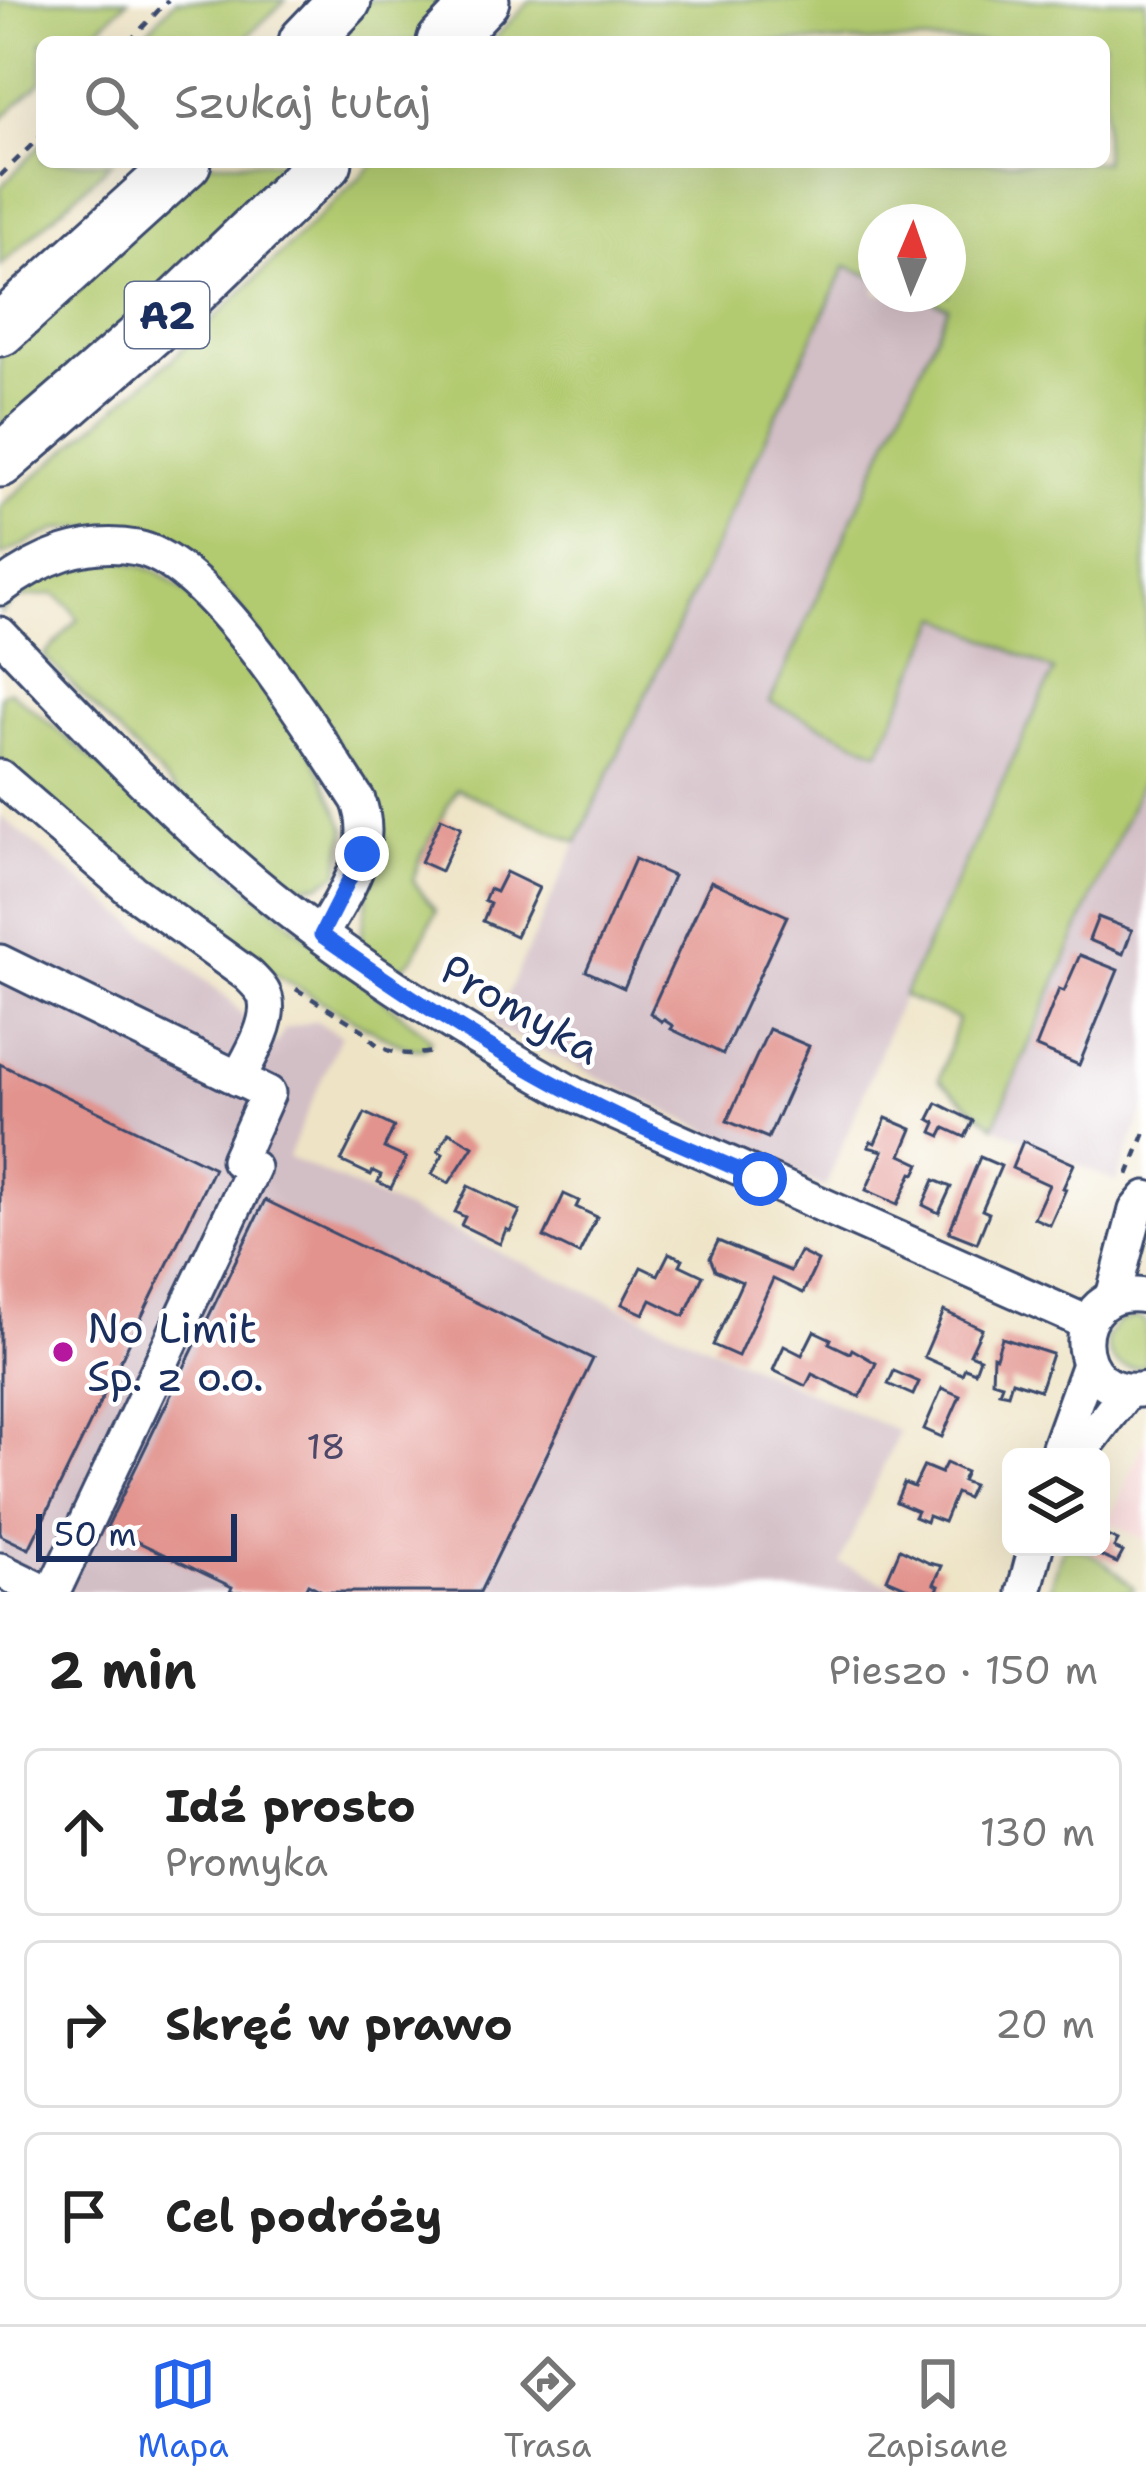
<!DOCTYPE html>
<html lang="pl">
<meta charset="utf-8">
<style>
:root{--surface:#fff;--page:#f2f2f2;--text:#222;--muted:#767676;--line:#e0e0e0;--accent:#2563eb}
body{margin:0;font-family:"Shantell Sans",sans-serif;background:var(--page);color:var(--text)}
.controls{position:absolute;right:36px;bottom:36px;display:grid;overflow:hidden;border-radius:18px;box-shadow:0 12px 48px #0002}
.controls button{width:108px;height:108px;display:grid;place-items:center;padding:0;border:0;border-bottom:3px solid var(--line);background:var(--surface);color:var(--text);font:60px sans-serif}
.compass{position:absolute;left:858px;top:204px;width:108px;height:108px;border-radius:50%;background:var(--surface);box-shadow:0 12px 48px #0002;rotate:2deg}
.scale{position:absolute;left:36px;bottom:30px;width:201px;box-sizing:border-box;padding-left:12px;border:6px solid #1b2f5e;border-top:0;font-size:33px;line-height:42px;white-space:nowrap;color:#1b2f5e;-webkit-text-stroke:9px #fff;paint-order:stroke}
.stop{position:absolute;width:36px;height:36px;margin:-27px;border:9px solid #2563eb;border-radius:50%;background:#fff}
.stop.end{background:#2563eb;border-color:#fff;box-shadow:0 3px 12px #0008}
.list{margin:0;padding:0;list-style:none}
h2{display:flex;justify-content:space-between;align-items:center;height:156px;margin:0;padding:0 48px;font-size:51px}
h2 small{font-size:39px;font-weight:400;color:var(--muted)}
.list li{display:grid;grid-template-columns:78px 1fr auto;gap:36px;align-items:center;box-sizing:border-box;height:168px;margin:0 24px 24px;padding:0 24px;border:3px solid var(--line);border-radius:18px}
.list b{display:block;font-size:45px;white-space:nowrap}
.list p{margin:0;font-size:39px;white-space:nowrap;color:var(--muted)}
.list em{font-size:39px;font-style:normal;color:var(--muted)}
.icon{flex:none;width:66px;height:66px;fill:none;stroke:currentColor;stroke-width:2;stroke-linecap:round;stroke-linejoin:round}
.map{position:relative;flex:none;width:1146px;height:1592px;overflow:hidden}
.search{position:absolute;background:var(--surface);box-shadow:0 12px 48px #0002;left:36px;right:36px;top:36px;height:132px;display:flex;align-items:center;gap:30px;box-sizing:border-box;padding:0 42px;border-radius:18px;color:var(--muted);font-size:45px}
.sheet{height:732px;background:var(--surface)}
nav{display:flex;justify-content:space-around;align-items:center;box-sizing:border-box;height:168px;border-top:3px solid var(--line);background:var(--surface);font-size:33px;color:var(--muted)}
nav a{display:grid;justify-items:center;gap:6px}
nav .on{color:var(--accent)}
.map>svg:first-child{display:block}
.built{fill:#f7d0d0}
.industrial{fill:#d2bec5}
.green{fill:#b2ca70;stroke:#667c67;stroke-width:3}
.building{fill:#e2938d}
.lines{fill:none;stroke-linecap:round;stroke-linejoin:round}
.minor-casing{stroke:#3b4a6d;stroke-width:39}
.highway-casing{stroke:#3b4a6d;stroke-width:57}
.path{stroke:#3b4a6d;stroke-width:4.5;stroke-dasharray:9 9;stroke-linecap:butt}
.minor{stroke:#fff;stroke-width:33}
.highway{stroke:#fff;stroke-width:51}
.route{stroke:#2563eb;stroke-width:15}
.poi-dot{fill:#b5179e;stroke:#fff;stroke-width:4.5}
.labels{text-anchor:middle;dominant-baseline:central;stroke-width:9;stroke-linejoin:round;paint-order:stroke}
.number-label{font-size:36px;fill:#4d486a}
.shield{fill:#fff;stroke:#5f6d8e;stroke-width:3}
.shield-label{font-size:39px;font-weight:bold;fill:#1b2f5e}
.street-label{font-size:42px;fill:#1b2f5e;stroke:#fff}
.poi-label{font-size:42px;fill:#1b2f5e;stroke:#fff;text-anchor:start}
</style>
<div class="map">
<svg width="1146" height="1592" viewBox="0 0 1146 1592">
<rect width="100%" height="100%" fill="#fff"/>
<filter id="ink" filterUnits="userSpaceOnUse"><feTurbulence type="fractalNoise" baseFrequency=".00833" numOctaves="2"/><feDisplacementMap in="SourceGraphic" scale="24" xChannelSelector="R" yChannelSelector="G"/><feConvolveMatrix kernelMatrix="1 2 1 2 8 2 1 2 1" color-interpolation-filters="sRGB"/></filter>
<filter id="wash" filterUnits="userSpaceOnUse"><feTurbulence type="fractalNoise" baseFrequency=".004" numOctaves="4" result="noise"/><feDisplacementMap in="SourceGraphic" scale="48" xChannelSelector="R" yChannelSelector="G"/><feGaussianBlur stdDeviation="2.7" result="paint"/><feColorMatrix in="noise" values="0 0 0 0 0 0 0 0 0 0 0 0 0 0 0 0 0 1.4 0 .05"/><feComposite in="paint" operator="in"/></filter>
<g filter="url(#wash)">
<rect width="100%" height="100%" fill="#eee3c5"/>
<path class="built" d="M1146,1439V1541L1109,1522Z"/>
<g class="industrial">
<path d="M846,266L876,278V294H917L949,307L770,701L940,617L1054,671L903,995L825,1188L493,1026L677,623Z"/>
<path d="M1146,771V1105L1116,1182L994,1126Z"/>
<path d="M0,816L230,1000L260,1038L276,1044L285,1029L315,1021L341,1035L288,1157L899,1432L840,1563L907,1592H0Z"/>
</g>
<g class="green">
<path d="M0,0H128L84,42H42V81L0,120Z"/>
<path d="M176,0H286L241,42H137Z"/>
<path d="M368,0H461L422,42H328Z"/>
<path d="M531,0H1146V771L994,1126L939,1080L958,1019L903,996L1054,671L940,617L879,752L770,702L948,307L917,294H948V222H876V278L846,266L577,842L457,789L421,855L413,881L436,911L414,957L402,968L372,956L361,938L369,889L383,844L382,817L354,766L232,598L158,538L124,526L59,529L0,556V507L170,361L376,162H1104V42H491Z"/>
<path d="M42,143V162H112L0,266V188Z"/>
<path d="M206,162H306L0,440V352Z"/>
<path d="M117,558L159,572L204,607L311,752L346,829L338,873L320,884L299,885L269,876L226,842L44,656L78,619L70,607L55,594L17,598L0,614L1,603L50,567Z"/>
<path d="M9,690L424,1033L431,1041L424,1048H410L380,1035L210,937L0,761V696Z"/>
<path d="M1136,1317L1146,1322V1365C1124,1375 1106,1361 1107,1337L1118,1322Z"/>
<path d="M1063,1547C1092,1547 1114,1570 1134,1588L1132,1592H1049Z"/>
</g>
<g id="blocks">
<g class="building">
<path d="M441,818L461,827L441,871L421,862Z"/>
<path d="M635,859L673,876L624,988L586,971Z"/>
<path d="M506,872L539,888L516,936L483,921L490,904L484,901L489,889L496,892Z"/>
<path d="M711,881L787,916L723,1054L671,1029L673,1026L664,1020L662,1022L650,1013Z"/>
<path d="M1098,917L1132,930L1123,954L1089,940Z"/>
<path d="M1080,955L1118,970L1079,1065L1036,1047L1059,989L1064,991Z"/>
<path d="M769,1029L809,1046L768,1138L727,1121Z"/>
<path d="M0,1064L214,1168L29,1549L0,1535Z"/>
<path d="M937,1103L973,1121L965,1137L945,1128L941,1136L932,1132L936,1123L929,1119Z"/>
<path d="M365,1113L394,1127L384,1148L406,1158L391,1188L378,1182L381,1175L373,1171L371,1175L341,1161Z"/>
<path d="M886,1118L912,1129L901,1155L920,1164L915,1174L912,1173L898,1204L866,1190L883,1151L868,1147L871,1141L875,1143Z"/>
<path d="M449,1132L473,1146L449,1183L432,1174L443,1154L438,1151Z"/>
<path d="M1023,1141L1074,1164L1063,1188L1066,1189L1050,1225L1034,1218L1049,1185L1012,1168Z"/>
<path d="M980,1157L1001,1166L982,1210L989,1213L977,1243L949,1232Z"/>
<path d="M934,1180L951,1187L939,1213L923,1205Z"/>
<path d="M468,1186L520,1211L510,1231L506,1229L500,1244L461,1225L465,1217L455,1212Z"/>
<path d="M564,1194L579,1201L576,1207L597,1217L579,1254L544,1237Z"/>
<path d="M265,1200L593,1359L480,1592H324L308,1584L304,1592H230L232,1587L107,1527Z"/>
<path d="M718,1241L790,1271L800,1252L818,1261L803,1293L773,1279L738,1356L713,1345L742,1282L715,1270L710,1258Z"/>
<path d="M669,1253L683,1259L680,1265L703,1276L684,1316L651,1300L644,1314L622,1304L641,1267L658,1275Z"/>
<path d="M944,1311L982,1329L970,1354L980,1358L975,1372L965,1368L962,1374L924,1357Z"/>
<path d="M814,1331L831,1339L829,1343L850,1353L852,1349L876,1363L860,1397L812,1374L806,1386L773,1370L784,1346L802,1355Z"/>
<path d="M1002,1338L1052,1354L1040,1390L1012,1381L1008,1394L999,1392L1002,1384L992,1381L993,1356L996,1357Z"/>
<path d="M894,1371L919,1382L913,1395L888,1384Z"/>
<path d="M942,1388L960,1396L942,1437L924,1429Z"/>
<path d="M946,1463L966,1472L962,1481L973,1485L967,1498L956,1493L944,1522L928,1516L926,1522L914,1517L917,1511L896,1502L904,1483L914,1487L924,1466L941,1473Z"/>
<path d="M1101,1533L1118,1541L1114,1548L1123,1552L1117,1563L1081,1547H1101Z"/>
<path d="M900,1549L929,1563L942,1566L934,1584L939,1586L936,1592H917L887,1579Z"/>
</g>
</g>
</g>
<g filter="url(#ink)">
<use href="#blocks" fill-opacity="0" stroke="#3b4a6d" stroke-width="3"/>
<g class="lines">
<g class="minor-casing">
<g id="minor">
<path d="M0,588C39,558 87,538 137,548C211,561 317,738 358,800C378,849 344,894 321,935"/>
<path d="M0,634C75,713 151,793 233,865C336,955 454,1027 573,1094L1088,1323"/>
<path d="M0,777L132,891L248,975C255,982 265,991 266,1001C270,1025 249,1058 238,1079"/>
<path d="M0,962L268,1093L238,1160L253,1168L53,1592"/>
<path d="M1146,1296C1063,1281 1066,1404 1146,1389"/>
<path d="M1113,1297L1136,1210L1146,1198"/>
<path d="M1059,1457V1447L1089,1364"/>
<path d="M1077,1457L1127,1391"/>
<path d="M0,1570L45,1592"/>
<path d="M1024,1592L1036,1547"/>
</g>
</g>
<g class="highway-casing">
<g id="highway">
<path d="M305,42L345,0"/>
<path d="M443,42L483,0"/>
<path d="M0,330L185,162"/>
<path d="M0,461L150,331L326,162"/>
</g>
</g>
<g class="path">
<path d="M129,42L168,0"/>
<path d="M0,176L42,135"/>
<path d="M296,989L363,1030C380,1056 409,1057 437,1051"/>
<path d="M1128,1175L1146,1130"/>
</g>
<use href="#minor" class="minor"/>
<use href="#highway" class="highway"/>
</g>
</g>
<g class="lines" filter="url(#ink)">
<path class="route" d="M362,854L321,935C401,991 482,1045 569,1091C630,1125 696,1150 760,1179"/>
</g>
<circle class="poi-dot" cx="63" cy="1352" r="12"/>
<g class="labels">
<g class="number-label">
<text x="326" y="1446">18</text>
</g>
<rect class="shield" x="125" y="282" width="84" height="66" rx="9"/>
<g class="shield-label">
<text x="167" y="315">A2</text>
</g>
<g class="street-label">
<text transform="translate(521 1009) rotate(30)">Promyka</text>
</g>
<g class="poi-label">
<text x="87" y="1328">No Limit<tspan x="87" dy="48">Sp. z o.o.</tspan></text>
</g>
</g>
</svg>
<div class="controls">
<button><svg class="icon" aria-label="layers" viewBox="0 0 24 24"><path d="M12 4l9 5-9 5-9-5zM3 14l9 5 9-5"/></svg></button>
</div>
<svg class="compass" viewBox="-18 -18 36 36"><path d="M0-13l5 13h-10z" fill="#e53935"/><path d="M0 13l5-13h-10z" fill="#767676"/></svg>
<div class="scale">50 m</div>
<div class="stop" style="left:760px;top:1179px"></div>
<div class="stop end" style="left:362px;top:854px"></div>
<div class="search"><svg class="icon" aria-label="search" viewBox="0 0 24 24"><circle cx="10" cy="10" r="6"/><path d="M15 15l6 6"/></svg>Szukaj tutaj</div>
</div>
<section class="sheet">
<h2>2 min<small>Pieszo · 150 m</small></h2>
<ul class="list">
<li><svg class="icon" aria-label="ahead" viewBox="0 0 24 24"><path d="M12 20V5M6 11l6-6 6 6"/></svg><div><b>Idź prosto</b><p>Promyka</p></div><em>130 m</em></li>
<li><svg class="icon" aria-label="right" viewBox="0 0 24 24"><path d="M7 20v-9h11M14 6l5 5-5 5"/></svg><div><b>Skręć w prawo</b></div><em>20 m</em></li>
<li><svg class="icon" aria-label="arrive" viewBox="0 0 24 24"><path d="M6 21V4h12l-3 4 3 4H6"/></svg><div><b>Cel podróży</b></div></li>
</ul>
</section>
<nav>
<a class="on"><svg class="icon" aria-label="map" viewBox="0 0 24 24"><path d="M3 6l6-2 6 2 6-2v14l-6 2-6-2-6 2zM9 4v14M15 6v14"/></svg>Mapa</a>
<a><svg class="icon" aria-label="directions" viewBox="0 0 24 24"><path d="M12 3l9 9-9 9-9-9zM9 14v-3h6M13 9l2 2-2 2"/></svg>Trasa</a>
<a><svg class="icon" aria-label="saved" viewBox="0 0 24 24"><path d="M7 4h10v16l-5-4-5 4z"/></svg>Zapisane</a>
</nav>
